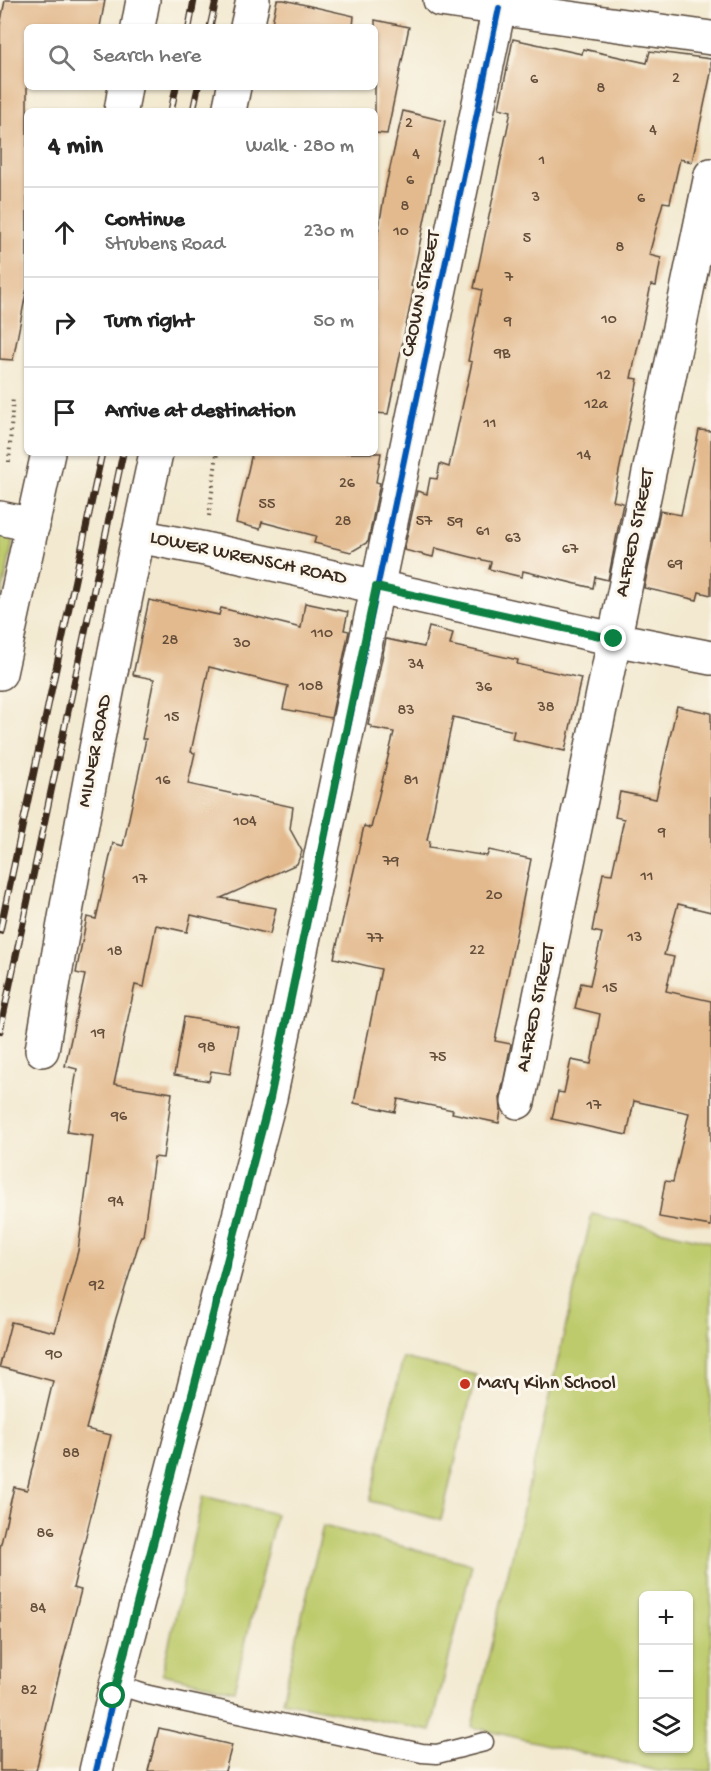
<!DOCTYPE html>
<meta charset="utf-8">
<style>
:root{--surface:#fff;--page:#f6f6f6;--text:#222;--muted:#767676;--line:#e0e0e0}
body{margin:0;font-family:"Gochi Hand",sans-serif;background:var(--page);color:var(--text)}
.controls{position:absolute;right:18px;bottom:18px;display:grid;overflow:hidden;border-radius:9px;box-shadow:0 2px 4px #0004}
.controls button{width:54px;height:54px;display:grid;place-items:center;padding:0;border:0;border-bottom:2px solid var(--line);background:var(--surface);color:var(--text);font:30px sans-serif}
.stop{position:absolute;width:18px;height:18px;margin:-14px;border:4px solid #0b8043;border-radius:50%;background:#fff}
.stop.end{background:#0b8043;border-color:#fff;box-shadow:0 2px 6px #0008}
.list{margin:0;padding:0;list-style:none}
h2{display:flex;justify-content:space-between;align-items:center;height:78px;margin:0;padding:0 24px;font-size:26px}
h2 small{font-size:20px;font-weight:400;color:var(--muted)}
.list li{display:grid;grid-template-columns:39px 1fr auto;gap:18px;align-items:center;box-sizing:border-box;height:90px;padding:0 24px;border-top:2px solid var(--line)}
.list b{display:block;font-size:22px;white-space:nowrap}
.list p{margin:0;font-size:20px;white-space:nowrap;color:var(--muted)}
.list em{font-size:20px;font-style:normal;color:var(--muted)}
.icon{flex:none;width:33px;height:33px;fill:none;stroke:currentColor;stroke-width:2;stroke-linecap:round;stroke-linejoin:round}
.map{position:relative;flex:none;width:711px;height:1771px;overflow:hidden}
.search{position:absolute;background:var(--surface);box-shadow:0 2px 4px #0004;left:24px;top:24px;width:354px;height:66px;display:flex;align-items:center;gap:15px;box-sizing:border-box;padding:0 21px;border-radius:9px;color:var(--muted);font-size:22px}
.panel{position:absolute;background:var(--surface);box-shadow:0 2px 4px #0004;left:24px;top:108px;width:354px;height:348px;border-radius:9px}
.map>svg:first-child{display:block}
.green{fill:#becb6c;stroke:#7c7a45;stroke-width:1.5;fill-rule:evenodd}
.building{fill:#e3ba8e}
.lines{fill:none;stroke-linecap:round;stroke-linejoin:round}
.service-casing{stroke:#574739;stroke-width:21}
.minor-casing{stroke:#574739;stroke-width:36}
.path{stroke:#574739;stroke-width:4;stroke-dasharray:1.5 4.5;stroke-linecap:butt}
.service{stroke:#fff;stroke-width:18}
.minor{stroke:#fff;stroke-width:33}
.rail-casing{stroke:#3b2a1e;stroke-width:7}
.rail{stroke:#fbf7ec;stroke-width:4.5;stroke-dasharray:14;stroke-linecap:butt}
.cycleway-casing{stroke:#fbf7ec;stroke-width:10}
.cycleway{stroke:#0057b8;stroke-width:6}
.route{stroke:#0b8043;stroke-width:8}
.poi-dot{fill:#c8321e;stroke:#fbf7ec;stroke-width:2}
.labels{text-anchor:middle;dominant-baseline:central;stroke-width:6;stroke-linejoin:round;paint-order:stroke}
.number-label{font-size:16px;fill:#654e3a}
.street-label{font-size:20px;fill:#3b2a1e;stroke:#fbf7ec}
.poi-label{font-size:20px;fill:#3b2a1e;stroke:#fbf7ec;text-anchor:start}
</style>
<div class="map">
<svg width="711" height="1771" viewBox="0 0 711 1771">
<rect width="100%" height="100%" fill="#fbf7ec"/>
<filter id="ink" filterUnits="userSpaceOnUse"><feTurbulence type="fractalNoise" baseFrequency=".0167" numOctaves="2"/><feDisplacementMap in="SourceGraphic" scale="12" xChannelSelector="R" yChannelSelector="G"/><feConvolveMatrix kernelMatrix="1 2 1 2 8 2 1 2 1" color-interpolation-filters="sRGB"/></filter>
<filter id="wash" filterUnits="userSpaceOnUse"><feTurbulence type="fractalNoise" baseFrequency=".008" numOctaves="4" result="noise"/><feDisplacementMap in="SourceGraphic" scale="24" xChannelSelector="R" yChannelSelector="G"/><feGaussianBlur stdDeviation="1.35" result="paint"/><feColorMatrix in="noise" values="0 0 0 0 0 0 0 0 0 0 0 0 0 0 0 0 0 1.4 0 .05"/><feComposite in="paint" operator="in"/></filter>
<g filter="url(#wash)">
<rect width="100%" height="100%" fill="#f3e9d0"/>
<g class="green">
<path d="M0,534L14,537L0,605Z"/>
<path d="M592,1214L711,1242V1771H658L472,1727ZM644,1596H688V1748H644Z"/>
<path d="M403,1358L476,1375L441,1520L370,1501Z"/>
<path d="M203,1496L276,1514L234,1690L162,1674Z"/>
<path d="M323,1526L472,1564L431,1731L282,1701Z"/>
</g>
<g id="blocks">
<g class="building">
<path d="M5,0H105L100,27H27V288L13,360L0,359V26Z"/>
<path d="M277,0H284L354,16L353,27H271Z"/>
<path d="M375,20L409,27L387,134L375,133Z"/>
<path d="M513,39L582,54L583,49L647,63L650,51L711,59V73L692,162L680,159L670,203L663,202L649,255L661,258L656,286L651,285L631,378L638,379L613,501L623,503L608,580L595,577L593,588L523,571L522,577L489,569L491,562L435,548L433,557L404,550L417,491L427,494L430,478L437,479L440,464L449,467L472,362L468,361L482,290L474,288L511,111L499,108Z"/>
<path d="M403,111L445,121L411,286L414,287L388,414L375,413V250L386,185Z"/>
<path d="M699,430L711,431V595L699,592L697,600L644,588L660,511L681,515Z"/>
<path d="M252,453H381L376,482L380,483L368,542L351,552L314,543L316,536L262,522L260,529L236,523Z"/>
<path d="M149,600L219,615L221,608L301,628L305,603L348,612L344,630L349,631L331,718L283,709L288,686L209,667L191,752L195,753L188,784L293,807L290,829L302,851L297,864L221,898L276,908L270,934L191,915L187,932L156,925L144,987L135,985L114,1084L172,1093L163,1158L154,1157L143,1236H141L116,1318L86,1429L111,1435L73,1588L81,1590L53,1698L36,1771H0V1548L14,1487L27,1490L53,1381L0,1367V1365L11,1322L55,1332L78,1251L93,1136L67,1132L77,1069L65,1066L85,975L76,973L87,917L96,919L113,843L123,846L146,739H142L154,679L133,675Z"/>
<path d="M429,627L453,633L450,645L518,660L517,664L581,678L565,751L512,739L514,731L453,717L427,840L430,841L429,847L487,856L489,850L531,859L495,1041L511,1044L500,1098L501,1110L499,1123L452,1113L453,1110L398,1099L395,1112L354,1103L381,969L334,958L364,826L371,828L394,732L372,728V726L368,725L386,639L424,647Z"/>
<path d="M677,706L711,713V912L678,904L664,955L674,957L666,991L711,1001V1226L659,1217L665,1181L673,1182L689,1113L634,1101L627,1135L552,1119L558,1092L564,1093L571,1060L591,1064L600,1014L575,1008L581,983L590,985L602,933L592,931L603,873L612,874L624,819L615,817L620,792L656,799Z"/>
<path d="M184,1017L238,1026L230,1074L211,1071L209,1081L174,1075Z"/>
<path d="M159,1728L232,1745L225,1771H148Z"/>
</g>
</g>
</g>
<g filter="url(#ink)">
<use href="#blocks" fill-opacity="0" stroke="#574739" stroke-width="1.5"/>
<g class="lines">
<g class="service-casing">
<path id="service" d="M116,1685L149,1695L422,1753L437,1754L484,1742"/>
</g>
<g class="minor-casing">
<g id="minor">
<path d="M440,0L711,38"/>
<path d="M138,27L143,0"/>
<path d="M247,27L253,0"/>
<path d="M121,111L125,87"/>
<path d="M229,111L234,87"/>
<path d="M0,518L33,525"/>
<path d="M138,536L205,549L614,639L711,658"/>
<path d="M0,673L48,453"/>
<path d="M42,1050C76,850 113,651 156,453"/>
<path d="M518,1102L711,175"/>
<path d="M96,1771L116,1685L270,1098L499,8"/>
</g>
</g>
<g class="path">
<path d="M9,462L13,396"/>
<path d="M209,516L217,453"/>
</g>
<use href="#service" class="service"/>
<use href="#minor" class="minor"/>
<g class="rail-casing">
<g id="rail">
<path d="M189,27L194,0"/>
<path d="M210,27L216,0"/>
<path d="M171,111L176,87"/>
<path d="M193,111L198,87"/>
<path d="M0,931L102,453"/>
<path d="M0,1031L123,453"/>
</g>
</g>
<use href="#rail" class="rail"/>
<g class="cycleway-casing">
<path id="cycleway" d="M96,1771L116,1685L270,1098L499,8"/>
</g>
<use href="#cycleway" class="cycleway"/>
</g>
</g>
<g class="lines" filter="url(#ink)">
<path class="route" d="M113,1696L270,1098L376,587L614,639"/>
</g>
<circle class="poi-dot" cx="465" cy="1384" r="6"/>
<g class="labels">
<g class="number-label">
<text x="676" y="79">2</text>
<text x="534" y="80">6</text>
<text x="601" y="89">8</text>
<text x="409" y="124">2</text>
<text x="653" y="131">4</text>
<text x="416" y="155">4</text>
<text x="542" y="161">1</text>
<text x="410" y="181">6</text>
<text x="536" y="198">3</text>
<text x="641" y="199">6</text>
<text x="405" y="207">8</text>
<text x="401" y="232">10</text>
<text x="527" y="239">5</text>
<text x="620" y="248">8</text>
<text x="509" y="278">7</text>
<text x="609" y="320">10</text>
<text x="508" y="322">9</text>
<text x="502" y="354">9B</text>
<text x="604" y="376">12</text>
<text x="596" y="405">12a</text>
<text x="490" y="424">11</text>
<text x="584" y="456">14</text>
<text x="347" y="484">26</text>
<text x="267" y="505">55</text>
<text x="343" y="522">28</text>
<text x="424" y="522">57</text>
<text x="455" y="523">59</text>
<text x="483" y="532">61</text>
<text x="513" y="539">63</text>
<text x="570" y="550">67</text>
<text x="675" y="565">69</text>
<text x="322" y="634">110</text>
<text x="170" y="641">28</text>
<text x="242" y="644">30</text>
<text x="416" y="665">34</text>
<text x="311" y="687">108</text>
<text x="484" y="688">36</text>
<text x="546" y="708">38</text>
<text x="406" y="711">83</text>
<text x="172" y="718">15</text>
<text x="163" y="781">16</text>
<text x="411" y="781">81</text>
<text x="245" y="822">104</text>
<text x="662" y="833">9</text>
<text x="391" y="862">79</text>
<text x="647" y="877">11</text>
<text x="140" y="880">17</text>
<text x="494" y="896">20</text>
<text x="635" y="938">13</text>
<text x="375" y="939">77</text>
<text x="477" y="951">22</text>
<text x="115" y="952">18</text>
<text x="610" y="989">15</text>
<text x="98" y="1034">19</text>
<text x="207" y="1048">98</text>
<text x="438" y="1058">75</text>
<text x="594" y="1106">17</text>
<text x="119" y="1117">96</text>
<text x="116" y="1202">94</text>
<text x="97" y="1286">92</text>
<text x="54" y="1355">90</text>
<text x="71" y="1454">88</text>
<text x="45" y="1534">86</text>
<text x="38" y="1609">84</text>
<text x="29" y="1691">82</text>
</g>
<g class="street-label">
<text transform="translate(422 294) rotate(-78)">CROWN STREET</text>
<text transform="translate(636 533) rotate(-78)">ALFRED STREET</text>
<text transform="translate(248 559) rotate(12)">LOWER WRENSCH ROAD</text>
<text transform="translate(96 751) rotate(-79)">MILNER ROAD</text>
<text transform="translate(537 1008) rotate(-78)">ALFRED STREET</text>
</g>
<g class="poi-label">
<text x="477" y="1384">Mary Kihn School</text>
</g>
</g>
</svg>
<div class="controls">
<button>+</button>
<button>−</button>
<button><svg class="icon" aria-label="layers" viewBox="0 0 24 24"><path d="M12 4l9 5-9 5-9-5zM3 14l9 5 9-5"/></svg></button>
</div>
<div class="stop" style="left:113px;top:1696px"></div>
<div class="stop end" style="left:614px;top:639px"></div>
<div class="search"><svg class="icon" aria-label="search" viewBox="0 0 24 24"><circle cx="10" cy="10" r="6"/><path d="M15 15l6 6"/></svg>Search here</div>
<section class="panel">
<h2>4 min<small>Walk · 280 m</small></h2>
<ul class="list">
<li><svg class="icon" aria-label="ahead" viewBox="0 0 24 24"><path d="M12 20V5M6 11l6-6 6 6"/></svg><div><b>Continue</b><p>Strubens Road</p></div><em>230 m</em></li>
<li><svg class="icon" aria-label="right" viewBox="0 0 24 24"><path d="M7 20v-9h11M14 6l5 5-5 5"/></svg><div><b>Turn right</b></div><em>50 m</em></li>
<li><svg class="icon" aria-label="arrive" viewBox="0 0 24 24"><path d="M6 21V4h12l-3 4 3 4H6"/></svg><div><b>Arrive at destination</b></div></li>
</ul>
</section>
</div>
